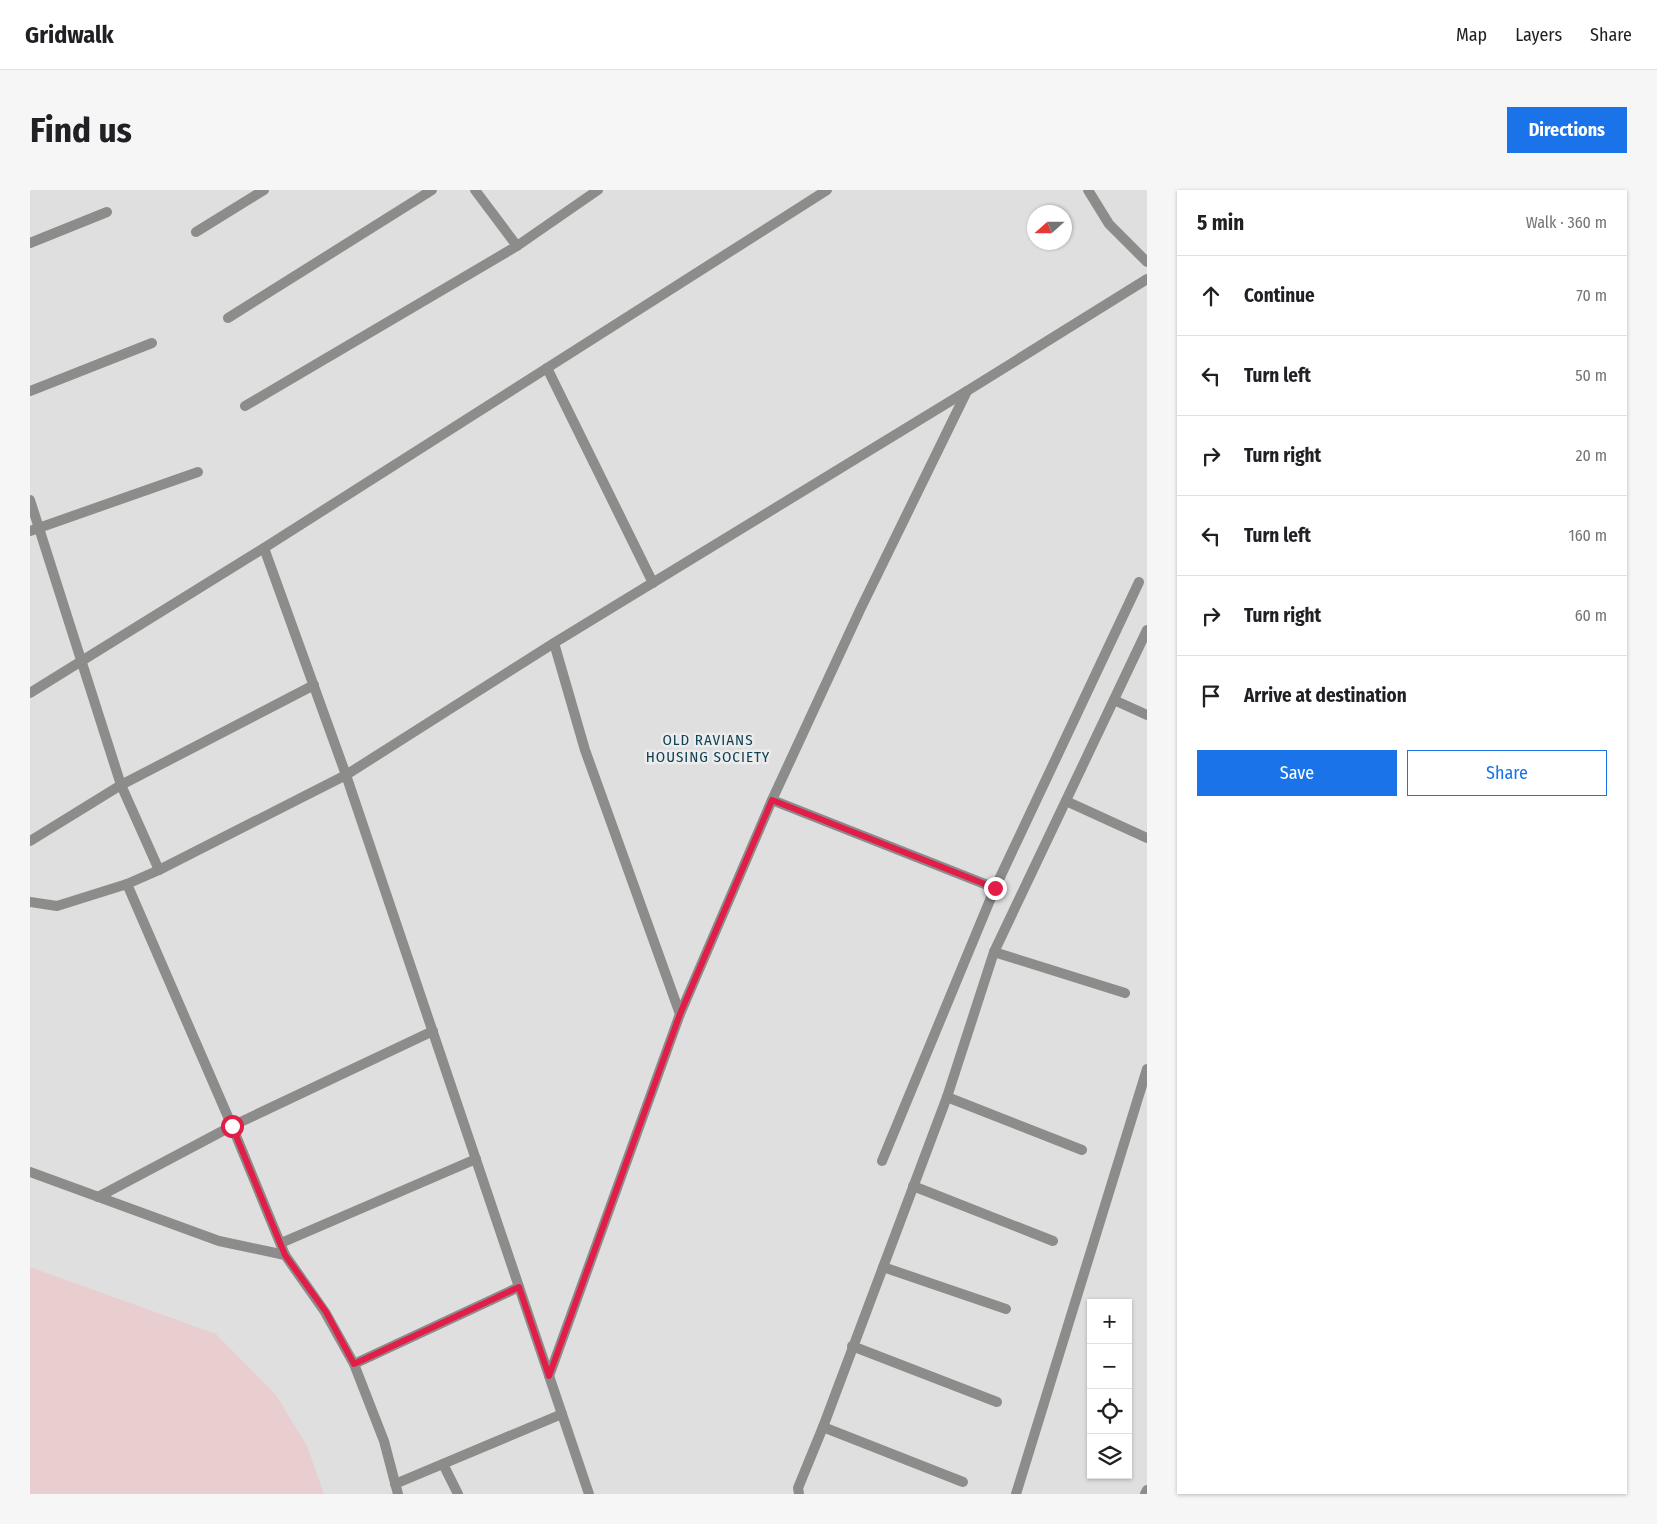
<!DOCTYPE html>
<meta charset="utf-8">
<style>
:root{--surface:#fff;--page:#f6f6f6;--text:#202124;--muted:#757577;--line:#e0e0e0;--accent:#1a73e8}
body{margin:0;font-family:"Fira Sans Condensed",sans-serif;background:var(--page);color:var(--text)}
.controls{position:absolute;right:15px;bottom:15px;display:grid;overflow:hidden;border-radius:0px;box-shadow:0 1px 4px #0004}
.controls button{width:45px;height:45px;display:grid;place-items:center;padding:0;border:0;border-bottom:1px solid var(--line);background:var(--surface);color:var(--text);font:25px sans-serif}
.compass{position:absolute;left:997px;top:15px;width:45px;height:45px;border-radius:50%;background:var(--surface);box-shadow:0 1px 4px #0004;rotate:249deg}
.stop{position:absolute;width:15px;height:15px;margin:-11px;border:4px solid #e11d48;border-radius:50%;background:#fff}
.stop.end{background:#e11d48;border-color:#fff;box-shadow:0 1px 5px #0008}
.list{margin:0;padding:0;list-style:none}
h2{display:flex;justify-content:space-between;align-items:center;height:65px;margin:0;padding:0 20px;font-size:21px}
h2 small{font-size:16px;font-weight:400;color:var(--muted)}
.list li{display:grid;grid-template-columns:32px 1fr auto;gap:15px;align-items:center;box-sizing:border-box;height:80px;padding:0 20px;border-top:1px solid var(--line)}
.list b{display:block;font-size:19px;white-space:nowrap}
.list em{font-size:16px;font-style:normal;color:var(--muted)}
.actions{display:flex;gap:10px;padding:15px 20px}
.actions a{flex:1;padding:11px 0;border:1px solid var(--accent);border-radius:0px;text-align:center;font-size:18px;color:var(--accent)}
.actions .main{background:var(--accent);color:#fff}
.icon{flex:none;width:28px;height:28px;fill:none;stroke:currentColor;stroke-width:2;stroke-linecap:round;stroke-linejoin:round}
.map{position:relative;flex:none;width:1117px;height:1304px;overflow:hidden;border-radius:0px}
header{display:flex;align-items:center;gap:30px;box-sizing:border-box;height:70px;padding:0 25px;background:var(--surface);border-bottom:1px solid var(--line)}
header strong{font-size:24px}
nav{display:flex;gap:28px;margin-inline-start:auto;font-size:18px}
.intro{display:flex;align-items:center;justify-content:space-between;box-sizing:border-box;height:120px;padding:0 30px}
h1{margin:0;font-size:35px}
.button{padding:12px 22px;border-radius:0px;background:var(--accent);color:#fff;font-size:18px;font-weight:700}
main{display:flex;gap:30px;padding:0 30px}
aside{flex:1;background:var(--surface);border-radius:0px;box-shadow:0 1px 4px #0004}
.map>svg:first-child{display:block}
.education{fill:#e8cece}
.lines{fill:none;stroke-linecap:round;stroke-linejoin:round}
.street{stroke:#8c8c8b;stroke-width:10}
.route{stroke:#e11d48;stroke-width:6}
.labels{text-anchor:middle;dominant-baseline:central;stroke-width:5;stroke-linejoin:round;paint-order:stroke}
.neighbourhood-label{font-size:15px;letter-spacing:1px;fill:#114254;stroke:#ececed}
</style>
<header>
<strong>Gridwalk</strong>
<nav><a>Map</a><a>Layers</a><a>Share</a></nav>
</header>
<div class="intro"><h1>Find us</h1><a class="button">Directions</a></div>
<main>
<div class="map">
<svg width="1117" height="1304" viewBox="0 0 1117 1304">
<rect width="100%" height="100%" fill="#dfdfe0"/>
<path class="education" d="M0,1077L186,1144L246,1205L277,1256L294,1304H0Z"/>
<g class="lines">
<g class="street">
<path d="M1058,0L1079,34L1117,72"/>
<path d="M166,42L234,0"/>
<path d="M0,53L77,22"/>
<path d="M487,56L568,0"/>
<path d="M198,128L402,0"/>
<path d="M517,178L623,393"/>
<path d="M0,201L122,153"/>
<path d="M215,216L487,56L445,0"/>
<path d="M0,310L91,595L129,680"/>
<path d="M0,341L168,282"/>
<path d="M234,358L316,585L559,1304"/>
<path d="M524,453L555,560L650,824"/>
<path d="M0,503L234,358L797,0"/>
<path d="M1084,510L1117,525"/>
<path d="M742,610L965,698"/>
<path d="M1036,611L1117,648"/>
<path d="M0,651L91,595L284,495"/>
<path d="M0,712L27,716L97,694"/>
<path d="M964,762L1095,803"/>
<path d="M917,907L1052,960"/>
<path d="M852,971L965,698L1109,392"/>
<path d="M0,982L189,1051L255,1065L295,1122L324,1174L354,1251L368,1304"/>
<path d="M883,996L1023,1051"/>
<path d="M68,1007L202,936L403,841"/>
<path d="M251,1053L446,969"/>
<path d="M255,1065L202,936L97,694L129,680L316,585L524,453L937,201L1117,89"/>
<path d="M853,1077L976,1119"/>
<path d="M822,1156L967,1212"/>
<path d="M324,1174L489,1097"/>
<path d="M519,1186L650,824L742,610L830,420L937,201"/>
<path d="M793,1237L933,1292"/>
<path d="M413,1274L428,1304"/>
<path d="M365,1294L532,1224"/>
<path d="M769,1304L768,1298L793,1237L917,907L964,762L1117,440"/>
<path d="M986,1304L1117,879"/>
<path d="M1115,1304L1117,1300"/>
</g>
</g>
<g class="lines">
<path class="route" d="M202,936L255,1065L296,1122L324,1174L489,1097L519,1186L650,824L742,610L965,698"/>
</g>
<g class="labels">
<g class="neighbourhood-label">
<text x="678" y="550">OLD RAVIANS<tspan x="678" dy="17">HOUSING SOCIETY</tspan></text>
</g>
</g>
</svg>
<div class="controls">
<button>+</button>
<button>−</button>
<button><svg class="icon" aria-label="locate" viewBox="0 0 24 24"><circle cx="12" cy="12" r="6"/><path d="M12 2v4M12 18v4M2 12h4M18 12h4"/></svg></button>
<button><svg class="icon" aria-label="layers" viewBox="0 0 24 24"><path d="M12 4l9 5-9 5-9-5zM3 14l9 5 9-5"/></svg></button>
</div>
<svg class="compass" viewBox="-18 -18 36 36"><path d="M0-13l5 13h-10z" fill="#e53935"/><path d="M0 13l5-13h-10z" fill="#757577"/></svg>
<div class="stop" style="left:202px;top:936px"></div>
<div class="stop end" style="left:965px;top:698px"></div>
</div>
<aside>
<h2>5 min<small>Walk · 360 m</small></h2>
<ul class="list">
<li><svg class="icon" aria-label="ahead" viewBox="0 0 24 24"><path d="M12 20V5M6 11l6-6 6 6"/></svg><div><b>Continue</b></div><em>70 m</em></li>
<li><svg class="icon" aria-label="left" viewBox="0 0 24 24"><path d="M17 20v-9H6M10 6l-5 5 5 5"/></svg><div><b>Turn left</b></div><em>50 m</em></li>
<li><svg class="icon" aria-label="right" viewBox="0 0 24 24"><path d="M7 20v-9h11M14 6l5 5-5 5"/></svg><div><b>Turn right</b></div><em>20 m</em></li>
<li><svg class="icon" aria-label="left" viewBox="0 0 24 24"><path d="M17 20v-9H6M10 6l-5 5 5 5"/></svg><div><b>Turn left</b></div><em>160 m</em></li>
<li><svg class="icon" aria-label="right" viewBox="0 0 24 24"><path d="M7 20v-9h11M14 6l5 5-5 5"/></svg><div><b>Turn right</b></div><em>60 m</em></li>
<li><svg class="icon" aria-label="arrive" viewBox="0 0 24 24"><path d="M6 21V4h12l-3 4 3 4H6"/></svg><div><b>Arrive at destination</b></div></li>
</ul>
<div class="actions"><a class="main">Save</a><a>Share</a></div>
</aside>
</main>
